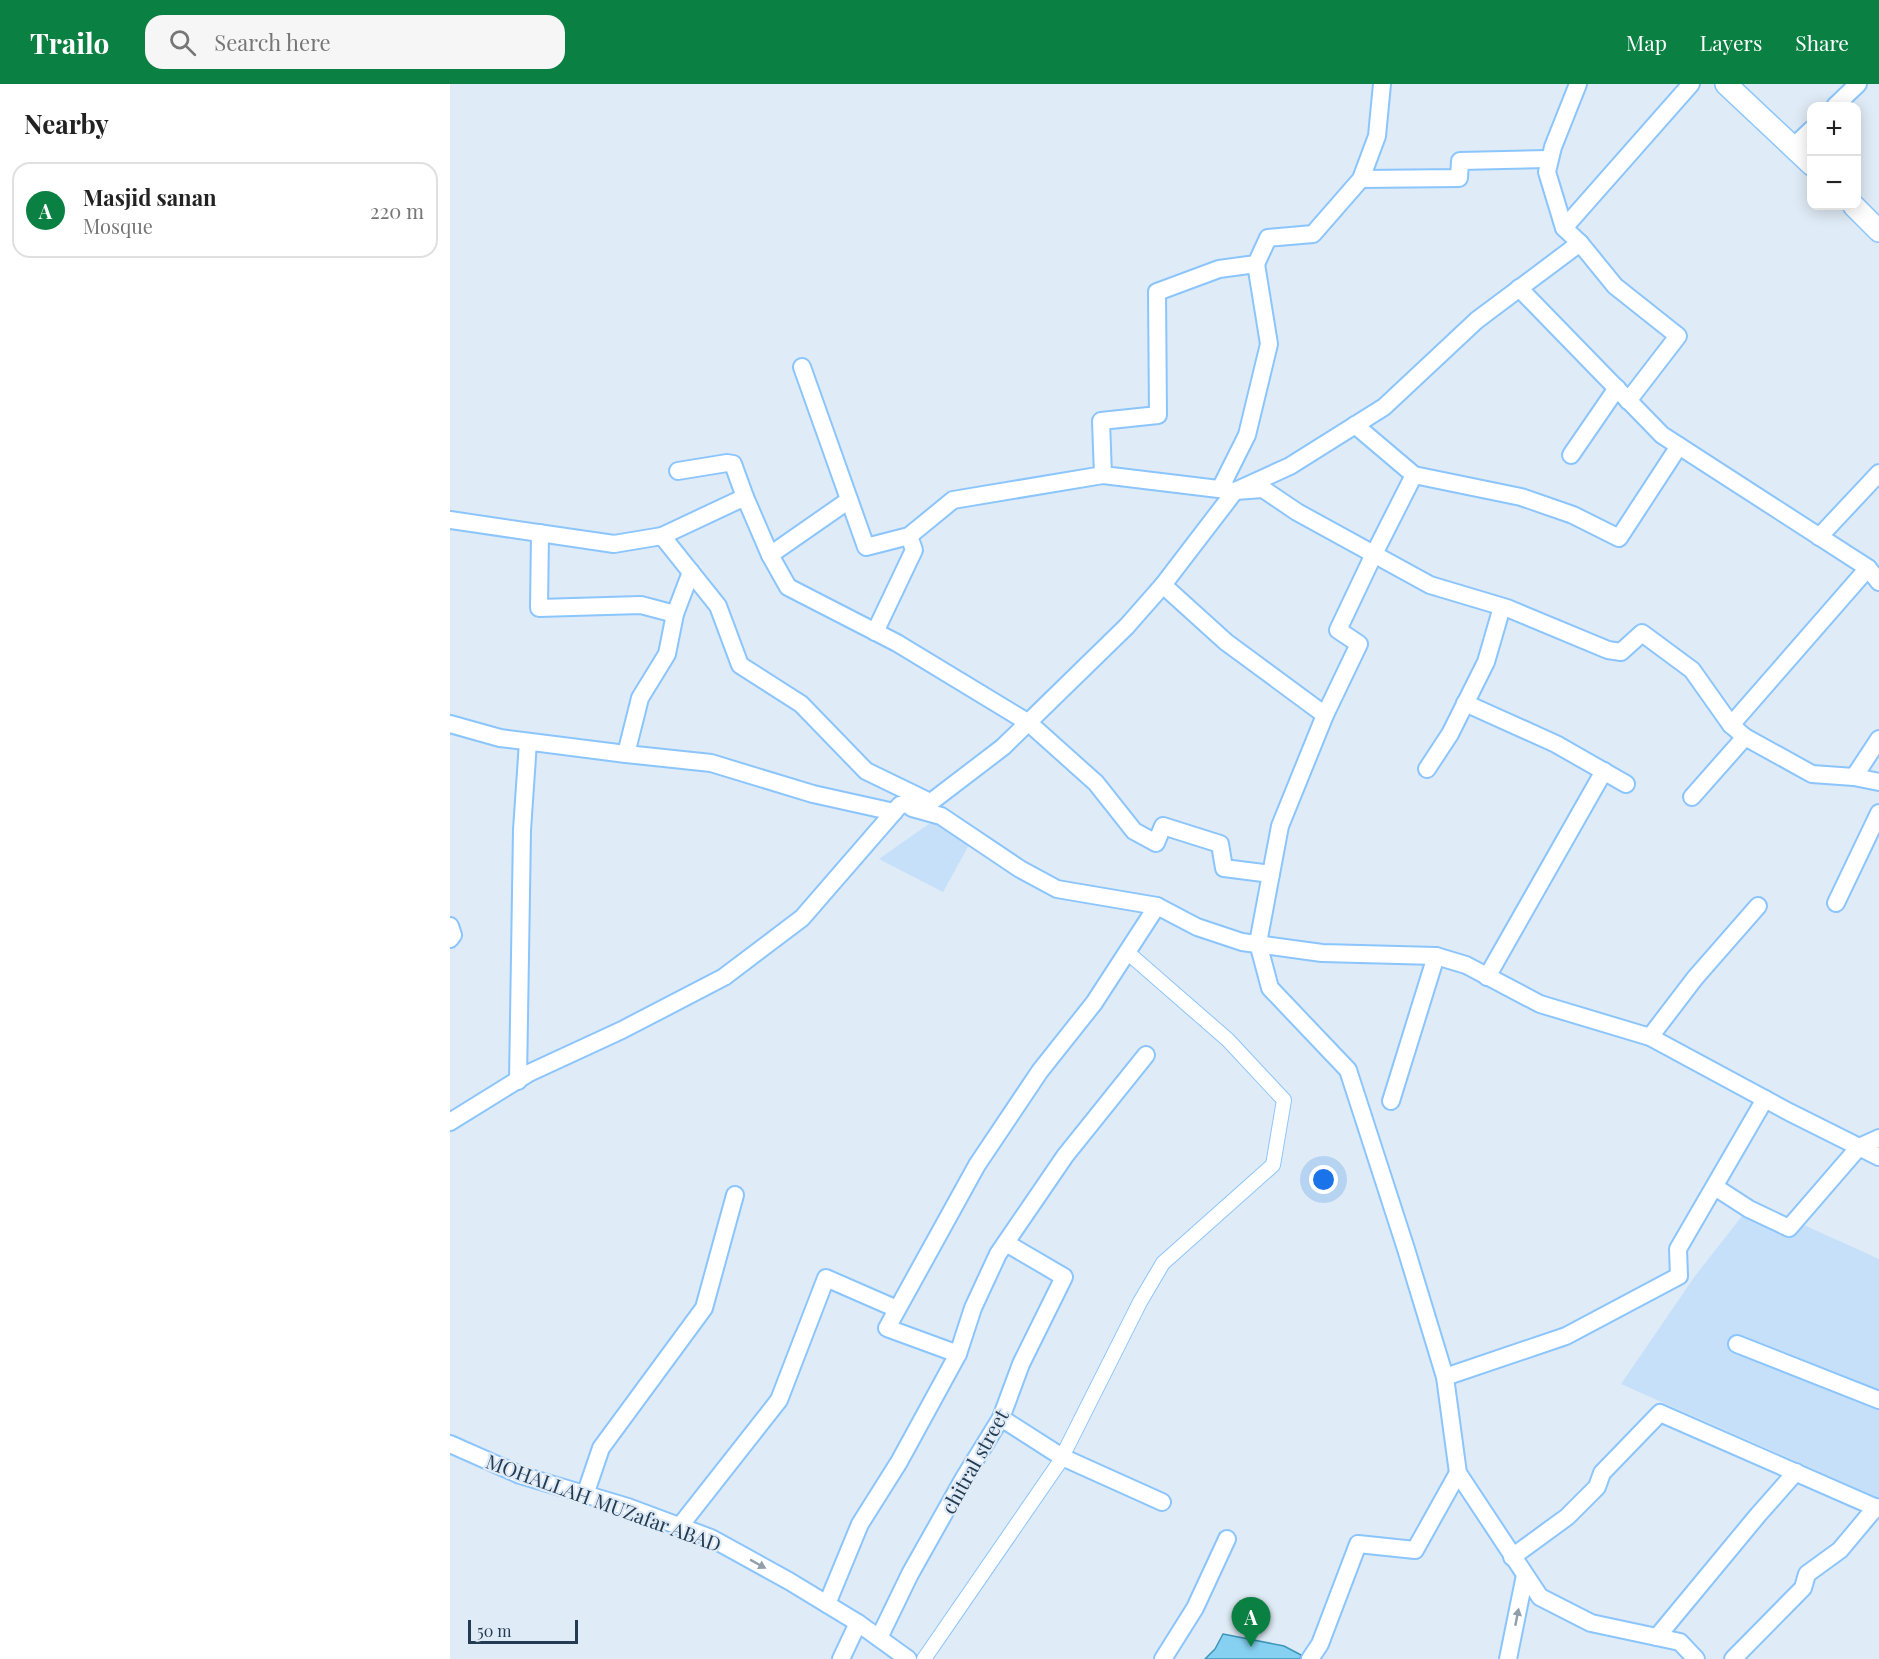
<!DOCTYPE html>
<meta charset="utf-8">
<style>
:root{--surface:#fff;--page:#f6f6f6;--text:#222;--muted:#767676;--line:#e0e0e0;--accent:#0b8043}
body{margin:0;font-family:"Playfair Display",serif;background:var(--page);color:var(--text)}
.controls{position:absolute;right:18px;top:18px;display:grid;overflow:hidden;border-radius:12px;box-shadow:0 3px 15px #0003}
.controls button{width:54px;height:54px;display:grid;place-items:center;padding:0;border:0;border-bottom:2px solid var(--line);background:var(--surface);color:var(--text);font:30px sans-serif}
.scale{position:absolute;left:18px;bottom:15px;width:110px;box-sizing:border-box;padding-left:6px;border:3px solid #243c53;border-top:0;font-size:16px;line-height:21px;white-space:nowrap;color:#243c53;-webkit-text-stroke:4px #dfebf6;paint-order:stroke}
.you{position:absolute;left:874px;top:1096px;width:21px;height:21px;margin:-15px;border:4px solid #fff;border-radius:50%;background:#1a73e8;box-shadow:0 0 0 9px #1a73e833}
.badge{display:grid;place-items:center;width:39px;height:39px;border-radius:50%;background:var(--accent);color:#fff;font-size:20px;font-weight:700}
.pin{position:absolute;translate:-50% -50px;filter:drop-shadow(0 2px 3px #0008)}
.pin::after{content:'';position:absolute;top:32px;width:21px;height:18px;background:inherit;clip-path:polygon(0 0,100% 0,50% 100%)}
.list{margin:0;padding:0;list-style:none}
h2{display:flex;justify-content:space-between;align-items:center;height:78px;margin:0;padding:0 24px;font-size:26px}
h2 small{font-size:20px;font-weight:400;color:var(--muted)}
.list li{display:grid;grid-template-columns:39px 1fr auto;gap:18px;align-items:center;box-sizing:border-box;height:96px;margin:0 12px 12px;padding:0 12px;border:2px solid var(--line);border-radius:18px}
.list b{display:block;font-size:22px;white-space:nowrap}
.list p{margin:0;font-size:20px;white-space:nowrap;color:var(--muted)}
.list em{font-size:20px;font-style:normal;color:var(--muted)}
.icon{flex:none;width:33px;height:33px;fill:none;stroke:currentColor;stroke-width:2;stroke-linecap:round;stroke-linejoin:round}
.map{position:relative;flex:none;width:1429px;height:1575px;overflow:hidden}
header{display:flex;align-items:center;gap:36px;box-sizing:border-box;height:84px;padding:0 30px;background:var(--accent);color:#fff}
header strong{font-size:28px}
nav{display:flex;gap:33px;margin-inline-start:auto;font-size:21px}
.search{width:420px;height:54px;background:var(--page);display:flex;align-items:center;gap:15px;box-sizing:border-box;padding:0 21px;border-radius:18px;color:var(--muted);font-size:22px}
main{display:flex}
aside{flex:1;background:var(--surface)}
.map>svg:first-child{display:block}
.built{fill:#c7e0fa}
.building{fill:#86d1f2;stroke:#3d97bb;stroke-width:1.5}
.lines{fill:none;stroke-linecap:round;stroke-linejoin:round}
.pedestrian-casing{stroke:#8bc5fd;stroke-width:16}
.minor-casing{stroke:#8bc5fd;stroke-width:20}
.tertiary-casing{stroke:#8bc5fd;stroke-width:24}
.pedestrian{stroke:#fff;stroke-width:14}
.minor{stroke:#fff;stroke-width:16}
.tertiary{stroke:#fff;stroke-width:21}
.oneway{fill:#929ea9}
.labels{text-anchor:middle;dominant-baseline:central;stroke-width:4.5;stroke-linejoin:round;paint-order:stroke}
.street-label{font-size:20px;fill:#243c53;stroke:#dfebf6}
</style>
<header>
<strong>Trailo</strong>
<div class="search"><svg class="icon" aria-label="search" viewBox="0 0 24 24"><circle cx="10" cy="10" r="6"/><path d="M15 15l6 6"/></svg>Search here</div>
<nav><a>Map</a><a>Layers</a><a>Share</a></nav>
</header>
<main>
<aside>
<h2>Nearby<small></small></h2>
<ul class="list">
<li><span class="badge">A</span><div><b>Masjid sanan</b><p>Mosque</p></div><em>220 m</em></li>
</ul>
</aside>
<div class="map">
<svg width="1429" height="1575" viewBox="0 0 1429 1575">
<rect width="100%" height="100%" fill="#dfebf6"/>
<g class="built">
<path d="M493,730L525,750L493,808L429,775Z"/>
<path d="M1303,1118L1429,1175V1414L1171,1300L1245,1192Z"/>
</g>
<path class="building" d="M773,1550L834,1562L851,1571L850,1575H755L765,1565Z"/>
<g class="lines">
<g class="pedestrian-casing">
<path id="pedestrian" d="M474,1575L609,1379L690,1218L713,1179L823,1081L834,1016L778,956L677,868"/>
</g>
<g class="minor-casing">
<g id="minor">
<path d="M932,0L927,52L911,95L863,150L818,154L806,180L769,185L707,208L708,331L651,337L653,391L785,407L813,405L847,428L980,501L1057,524L1158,566L1171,568L1192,549L1242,586L1281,641L1418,484"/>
<path d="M1385,22L1408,0"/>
<path d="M1343,63L1362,45"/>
<path d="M911,95L1009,94L1010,77L1099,75"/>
<path d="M1114,144L1097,88L1103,63L1128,0"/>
<path d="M1130,159L1165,202L1228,252L1178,317"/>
<path d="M1069,204L1212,351L1418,484L1429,498"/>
<path d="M352,283L416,463L459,452L503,416L653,391"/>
<path d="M905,341L964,391L1071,413L1123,431L1169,454L1229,362"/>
<path d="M1121,371L1167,304"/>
<path d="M228,387L277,379L283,380L295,413"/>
<path d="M964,391L924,470L888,546L909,560L875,631L830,742L808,859L820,904L898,986L956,1165L995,1293"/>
<path d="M770,405L797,351L819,260L806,180"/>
<path d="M0,436L164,460L212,452L268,522L290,581L351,620L416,687L480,718"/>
<path d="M90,449L89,524L191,521L225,530"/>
<path d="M212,452L295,413L320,471L338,503L447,559L579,639L646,699L684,747L706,759L713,742L770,760L774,784L821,790"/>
<path d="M1369,453L1429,389"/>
<path d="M320,471L399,416"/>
<path d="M713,501L776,558L875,631"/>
<path d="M425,548L464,466L459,452"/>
<path d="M1015,619L1106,660L1176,700"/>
<path d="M0,640L50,654L176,670L190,614L217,570L225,530L241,488"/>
<path d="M1281,641L1295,653L1362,690L1404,693L1429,698"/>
<path d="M176,670L261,679L363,710L444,728"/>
<path d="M977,685L1000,650L1036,578L1052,523"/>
<path d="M1404,693L1429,655"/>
<path d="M1242,713L1295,653"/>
<path d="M462,724L491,732L570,785L607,805L707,822L747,843L792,858L872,869L986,872L1016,881L1090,920L1200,953L1339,1028L1429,1073"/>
<path d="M1386,819L1429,729"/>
<path d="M0,842L3,851L0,855"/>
<path d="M1037,893L1154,687"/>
<path d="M1200,953L1245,894L1308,822"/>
<path d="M68,997L72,746L78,658"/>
<path d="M941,1017L986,872"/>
<path d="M0,1038L79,989L172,946L274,893L352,834L450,721L481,718L553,663L677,542L713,501L785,407L840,382L934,323L1027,236L1130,159L1114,144L1241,0"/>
<path d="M1265,1103L1299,1125L1339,1144L1409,1063L1429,1054"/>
<path d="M1287,1260L1429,1316"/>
<path d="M508,1270L523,1224L548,1170L615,1072L696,971"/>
<path d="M551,1334L612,1373L712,1418"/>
<path d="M0,1360L70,1391L178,1423L261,1454L339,1497L408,1539L458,1575"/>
<path d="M1008,1389L995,1293L1116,1252L1229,1192L1228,1165L1315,1015"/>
<path d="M135,1411L151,1364L254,1224L285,1111"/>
<path d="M230,1442L329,1316L376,1194L447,1225"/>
<path d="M1062,1473L1117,1433L1147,1403L1152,1389L1210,1329L1429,1425"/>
<path d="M377,1520L410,1440L449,1378L508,1270L437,1244L527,1081L590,987L644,919L707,822"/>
<path d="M1207,1553L1308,1431L1346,1388"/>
<path d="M429,1554L460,1490L514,1394L551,1334L571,1280L614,1193L556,1159"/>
<path d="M391,1575L408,1539"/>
<path d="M713,1575L745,1524L777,1455"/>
<path d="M860,1575L870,1560L908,1460L965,1466L1008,1389L1090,1513L1141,1539L1230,1558L1246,1575"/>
<path d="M1058,1575L1075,1491"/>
<path d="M1283,1575L1353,1504L1357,1490L1390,1466L1426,1423"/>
</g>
</g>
<g class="tertiary-casing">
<g id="tertiary">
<path d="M1276,0L1362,81"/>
<path d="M1404,122L1429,147"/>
</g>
</g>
<use href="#pedestrian" class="pedestrian"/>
<use href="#minor" class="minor"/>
<use href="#tertiary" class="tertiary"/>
</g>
<defs><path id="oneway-solid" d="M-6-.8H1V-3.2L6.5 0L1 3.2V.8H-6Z" transform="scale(1.5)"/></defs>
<g class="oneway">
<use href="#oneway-solid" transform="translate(308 1480) rotate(29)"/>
<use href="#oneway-solid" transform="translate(1067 1533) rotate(-79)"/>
</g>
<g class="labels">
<g class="street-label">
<text transform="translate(524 1377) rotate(-61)">chitral street</text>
<text transform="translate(154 1418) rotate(20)">MOHALLAH MUZafar ABAD</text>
</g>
</g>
</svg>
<div class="controls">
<button>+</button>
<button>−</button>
</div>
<div class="scale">50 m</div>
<div class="you"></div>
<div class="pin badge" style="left:801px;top:1563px">A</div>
</div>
</main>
